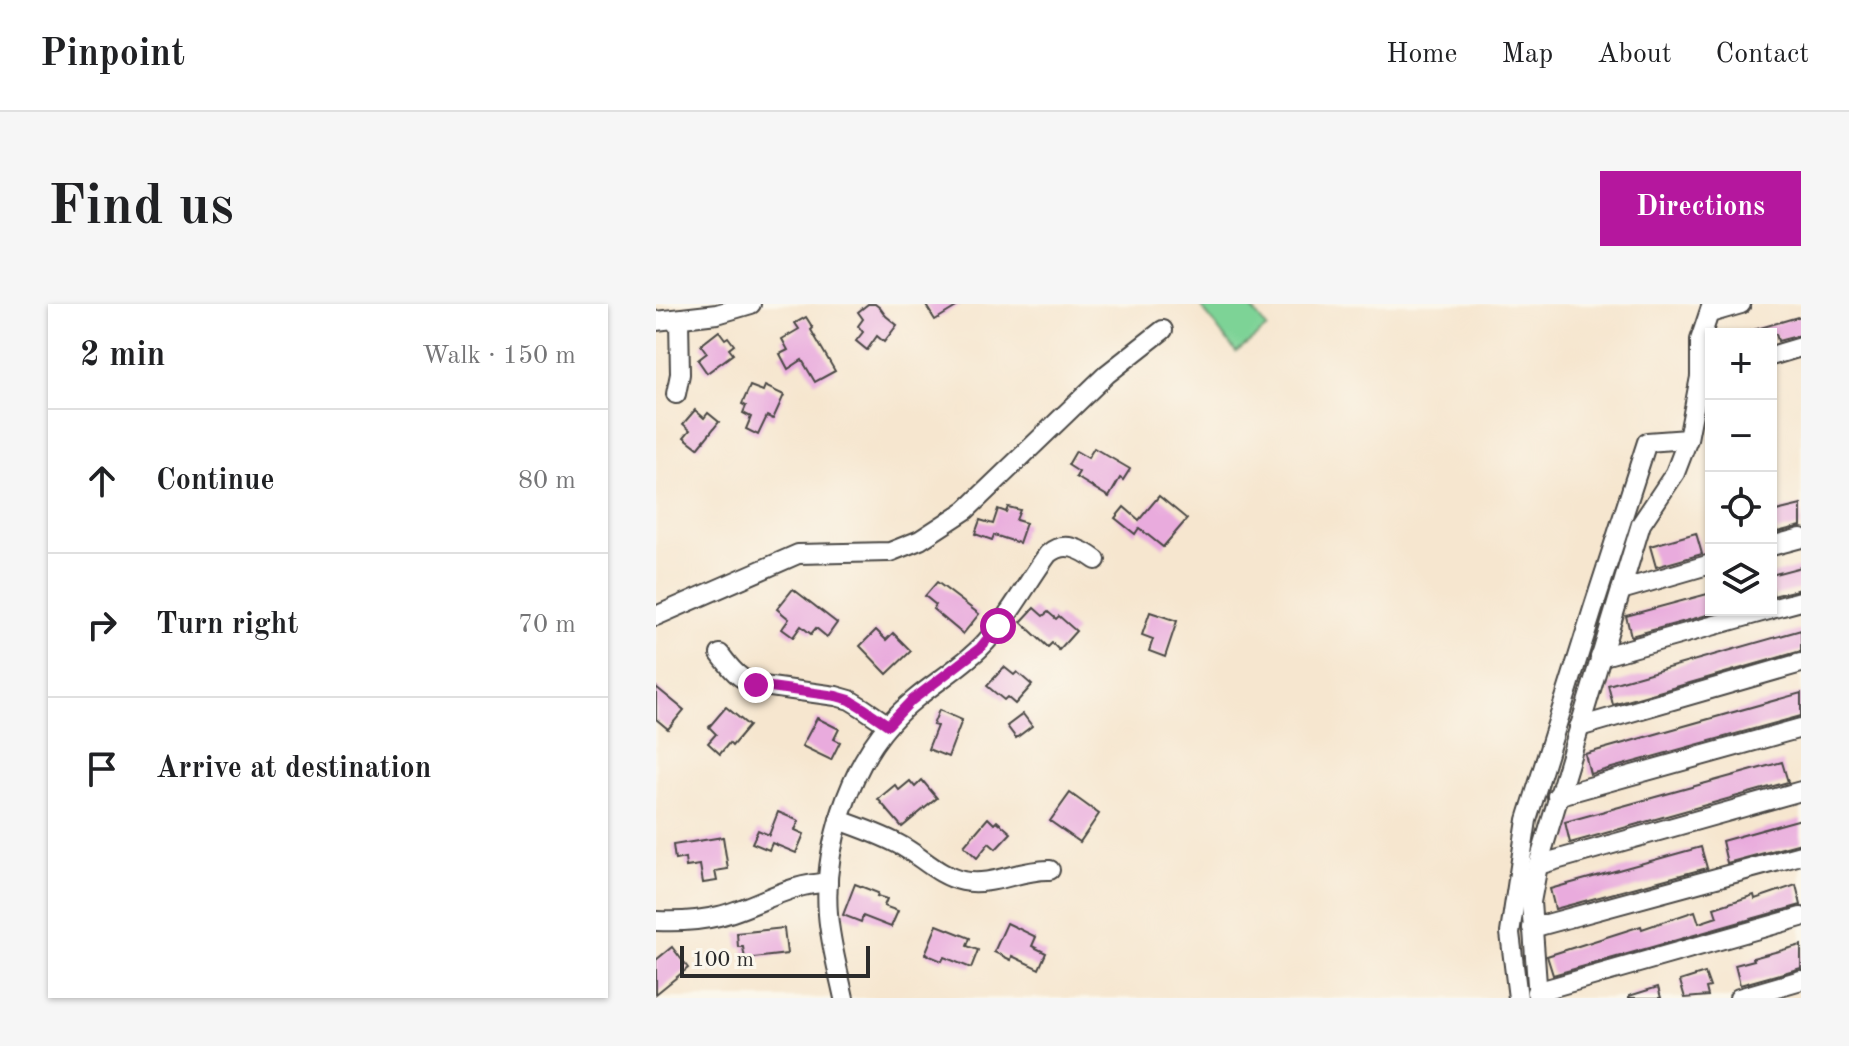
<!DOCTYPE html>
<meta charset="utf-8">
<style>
:root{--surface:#fff;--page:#f6f6f6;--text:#202124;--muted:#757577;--line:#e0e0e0;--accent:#b5179e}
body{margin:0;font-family:"Old Standard TT",serif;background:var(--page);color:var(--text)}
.controls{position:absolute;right:24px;top:24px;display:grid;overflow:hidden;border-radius:0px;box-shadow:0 2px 6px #0004}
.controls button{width:72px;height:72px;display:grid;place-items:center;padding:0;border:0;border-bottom:2px solid var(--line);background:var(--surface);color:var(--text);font:40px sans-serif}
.scale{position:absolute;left:24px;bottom:20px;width:190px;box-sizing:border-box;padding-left:8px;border:4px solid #2b2b2b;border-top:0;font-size:22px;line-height:28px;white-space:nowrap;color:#2b2b2b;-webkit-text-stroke:6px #fbf7ec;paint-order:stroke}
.stop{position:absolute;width:24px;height:24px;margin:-18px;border:6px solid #b5179e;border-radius:50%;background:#fff}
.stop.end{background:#b5179e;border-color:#fff;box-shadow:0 2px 8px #0008}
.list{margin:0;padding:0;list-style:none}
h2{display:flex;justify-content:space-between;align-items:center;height:104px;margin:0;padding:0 32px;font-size:34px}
h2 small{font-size:26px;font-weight:400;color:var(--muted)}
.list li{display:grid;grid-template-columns:52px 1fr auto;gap:24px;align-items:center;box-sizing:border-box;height:144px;padding:0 32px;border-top:2px solid var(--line)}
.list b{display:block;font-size:30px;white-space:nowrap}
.list em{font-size:26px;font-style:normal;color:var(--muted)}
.icon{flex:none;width:44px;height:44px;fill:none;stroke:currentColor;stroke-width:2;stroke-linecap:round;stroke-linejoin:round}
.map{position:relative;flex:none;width:1145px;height:694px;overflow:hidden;border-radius:0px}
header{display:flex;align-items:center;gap:48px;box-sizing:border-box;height:112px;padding:0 40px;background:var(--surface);border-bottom:2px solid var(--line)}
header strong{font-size:38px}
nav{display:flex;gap:44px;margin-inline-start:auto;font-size:28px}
.intro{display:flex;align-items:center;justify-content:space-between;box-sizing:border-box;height:192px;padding:0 48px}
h1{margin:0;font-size:56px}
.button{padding:20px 36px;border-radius:0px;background:var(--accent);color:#fff;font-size:28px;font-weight:700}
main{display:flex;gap:48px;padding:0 48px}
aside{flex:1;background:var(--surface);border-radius:0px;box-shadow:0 2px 6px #0004}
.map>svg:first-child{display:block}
.green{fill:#7dd396;stroke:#547f60;stroke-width:2}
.building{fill:#e9abdd}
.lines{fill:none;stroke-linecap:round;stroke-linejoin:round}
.minor-casing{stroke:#494744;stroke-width:22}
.minor{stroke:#fff;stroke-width:18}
.route{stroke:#b5179e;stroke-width:10}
</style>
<header>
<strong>Pinpoint</strong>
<nav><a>Home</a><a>Map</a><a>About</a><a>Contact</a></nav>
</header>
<div class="intro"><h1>Find us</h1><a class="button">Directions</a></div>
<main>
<aside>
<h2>2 min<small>Walk · 150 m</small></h2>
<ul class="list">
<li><svg class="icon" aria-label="ahead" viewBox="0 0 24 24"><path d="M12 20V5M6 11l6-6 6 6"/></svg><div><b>Continue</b></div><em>80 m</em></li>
<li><svg class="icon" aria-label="right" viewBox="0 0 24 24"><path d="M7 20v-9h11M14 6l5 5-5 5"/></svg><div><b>Turn right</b></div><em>70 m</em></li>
<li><svg class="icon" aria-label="arrive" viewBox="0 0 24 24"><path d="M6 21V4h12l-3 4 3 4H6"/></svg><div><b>Arrive at destination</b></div></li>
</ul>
</aside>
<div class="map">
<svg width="1145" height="694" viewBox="0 0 1145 694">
<rect width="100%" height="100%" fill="#fbf7ec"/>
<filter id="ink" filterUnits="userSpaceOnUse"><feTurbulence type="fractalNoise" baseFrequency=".0125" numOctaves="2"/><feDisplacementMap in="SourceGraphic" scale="16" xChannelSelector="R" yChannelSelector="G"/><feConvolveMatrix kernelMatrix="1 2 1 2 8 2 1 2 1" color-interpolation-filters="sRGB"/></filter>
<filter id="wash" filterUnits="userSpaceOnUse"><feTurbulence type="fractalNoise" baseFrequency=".006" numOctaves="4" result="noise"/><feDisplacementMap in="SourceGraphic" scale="32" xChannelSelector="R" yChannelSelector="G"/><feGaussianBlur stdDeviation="1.8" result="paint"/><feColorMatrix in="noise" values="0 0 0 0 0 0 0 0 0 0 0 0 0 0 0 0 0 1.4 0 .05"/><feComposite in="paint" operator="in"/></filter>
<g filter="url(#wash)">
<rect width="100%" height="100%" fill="#f6e6cf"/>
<path class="green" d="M543,0H592L611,24L580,48Z"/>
<g id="blocks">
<g class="building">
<path d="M212,0H219L224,4L230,12L241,21L228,38L221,32L211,46L200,37L207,28L202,22L207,15L202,8Z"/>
<path d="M269,0H305L279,16Z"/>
<path d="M1145,12V31L1122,37L1120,30H1094V27Z"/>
<path d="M150,13L157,24L155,26L179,67L159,78L146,56L132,65L124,50L132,46L126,35L143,25L139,19Z"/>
<path d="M63,27L69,35L72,33L78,41L73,45L77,50L51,69L42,56L51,49L45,41Z"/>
<path d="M94,82L107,87L109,82L128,91L117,115L111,112L102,131L90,125L95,113L87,109L90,102L86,100Z"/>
<path d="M39,106L48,114L52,109L63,118L42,144L28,133L34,126L27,120Z"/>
<path d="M438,144L474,165L467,176L464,174L453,193L420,173L423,168L412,161L420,147L432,154Z"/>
<path d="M503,192L531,215L507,243L483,224L479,230L459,214L468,203L483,216Z"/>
<path d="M1145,201V222L1121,228L1116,208Z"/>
<path d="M352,203L364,206L360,216L370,219L363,239L338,231L336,236L319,230L324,216L337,220L342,205L350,208Z"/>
<path d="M1040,229L1046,250L1000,263L994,242Z"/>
<path d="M1145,263V285L1117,292L1115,271Z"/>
<path d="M281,278L323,310L307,330L277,305L280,301L269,292Z"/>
<path d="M137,285L181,319L171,333L160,324L155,330L145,322L137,333L126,325L133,315L121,305Z"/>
<path d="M1055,289V310L975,332L970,312Z"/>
<path d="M378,304L387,312L392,308L400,315L403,312L420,327L403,346L396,339L392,343L365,318Z"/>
<path d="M494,308L521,317L509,353L493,347L497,335L486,331Z"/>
<path d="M220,326L230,336L237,329L255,347L231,370L204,342Z"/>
<path d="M1145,326V347L957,401L952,381Z"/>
<path d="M348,363L358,371L361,368L376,381L359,400L351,393L348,396L331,382Z"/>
<path d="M0,383L28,406L12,425L0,415Z"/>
<path d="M1145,389V412L934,470L929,450Z"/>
<path d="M70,403L93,422L76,442L73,439L64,450L52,439L60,430L53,423Z"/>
<path d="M283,406L306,416L292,453L272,445L281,422L277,421Z"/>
<path d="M367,410L376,422L360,434L351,422Z"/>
<path d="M161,414L183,425L178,435L184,438L175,456L146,442Z"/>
<path d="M1126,458L1132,478L914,539L909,518Z"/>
<path d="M266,476L281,494L246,523L222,495L239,481L243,486L254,477L259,483Z"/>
<path d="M414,489L443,510L424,538L394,517Z"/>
<path d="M122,508L143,517L139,526L148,530L140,549L116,539L113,546L96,539L102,526L113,531Z"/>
<path d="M332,514L338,520L341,517L355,529L340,545L333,539L321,554L308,542Z"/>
<path d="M1145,515V539L1071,559L1066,537Z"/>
<path d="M67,533L72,565L59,567L61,577L47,579L44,561L30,563L29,554L19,556L17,541Z"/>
<path d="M1045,543L1051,564L899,605L894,585Z"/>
<path d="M199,580L222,589L221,592L231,595L228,602L242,607L235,623L207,612L205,618L187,611Z"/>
<path d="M1140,581L1145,601L897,671L891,652L985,622L986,625L1039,607L1043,619L1061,613L1058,604L1098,591L1099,595Z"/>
<path d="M351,619L380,633L376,642L390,649L383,665L356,652L355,656L338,648Z"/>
<path d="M281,621L314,634L311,642L322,646L315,664L288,653L286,657L269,650Z"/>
<path d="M128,624L131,650L89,655L87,643H82L81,629Z"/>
<path d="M1145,641V664L1084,681L1079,661L1098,656L1097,654Z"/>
<path d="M16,643L32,664L0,690V656Z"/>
<path d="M1049,669L1054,683L1050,684L1052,692L1029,694L1024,677Z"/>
<path d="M1002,683L1005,694H973V692Z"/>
</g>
</g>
</g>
<g filter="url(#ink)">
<use href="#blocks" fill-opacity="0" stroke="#494744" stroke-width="2"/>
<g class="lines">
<g class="minor-casing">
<g id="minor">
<path d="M1054,9L1085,0"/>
<path d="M0,17L61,10L95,0"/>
<path d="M1115,52L1145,43"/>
<path d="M20,90L24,70L23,15"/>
<path d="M1115,242L1145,234"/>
<path d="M965,286L1055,260"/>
<path d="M1115,305L1145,297"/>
<path d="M0,312L142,250L234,248L264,236L310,206L451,70L507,26"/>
<path d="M64,350C75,365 83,375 100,381L180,392L194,396L207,404L232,421"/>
<path d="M944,353L1113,306"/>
<path d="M923,423L1145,359"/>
<path d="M901,492L1145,424"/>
<path d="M183,516C203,523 223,530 242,540C264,551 282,572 307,577C336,583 364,565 394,566"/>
<path d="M882,561L1145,487"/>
<path d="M0,617C21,618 43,617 63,612C101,603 132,579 172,579"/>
<path d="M876,624L1145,551"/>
<path d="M880,688L1145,613"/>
<path d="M188,694C182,666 174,638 172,610C167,546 192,466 235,418C261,388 296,371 324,344C351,317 370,280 392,250C408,236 425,245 440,256"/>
<path d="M862,694L854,629L871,516L937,305L991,138L1032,135"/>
<path d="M882,694L875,598L882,561L985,220L1019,169L1032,135L1044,73V36L1056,0"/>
<path d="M1083,694L1145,676"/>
</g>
</g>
<use href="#minor" class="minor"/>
</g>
</g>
<g class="lines" filter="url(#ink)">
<path class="route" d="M100,381L180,392L194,396L207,404L232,421L255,397L324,344L342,322"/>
</g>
</svg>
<div class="controls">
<button>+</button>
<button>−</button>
<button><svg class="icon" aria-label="locate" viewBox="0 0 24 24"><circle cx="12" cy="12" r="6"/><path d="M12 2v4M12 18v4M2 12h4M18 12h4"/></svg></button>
<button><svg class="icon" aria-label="layers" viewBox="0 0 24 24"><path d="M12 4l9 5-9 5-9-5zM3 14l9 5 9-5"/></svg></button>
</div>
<div class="scale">100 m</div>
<div class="stop" style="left:342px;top:322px"></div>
<div class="stop end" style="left:100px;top:381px"></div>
</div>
</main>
